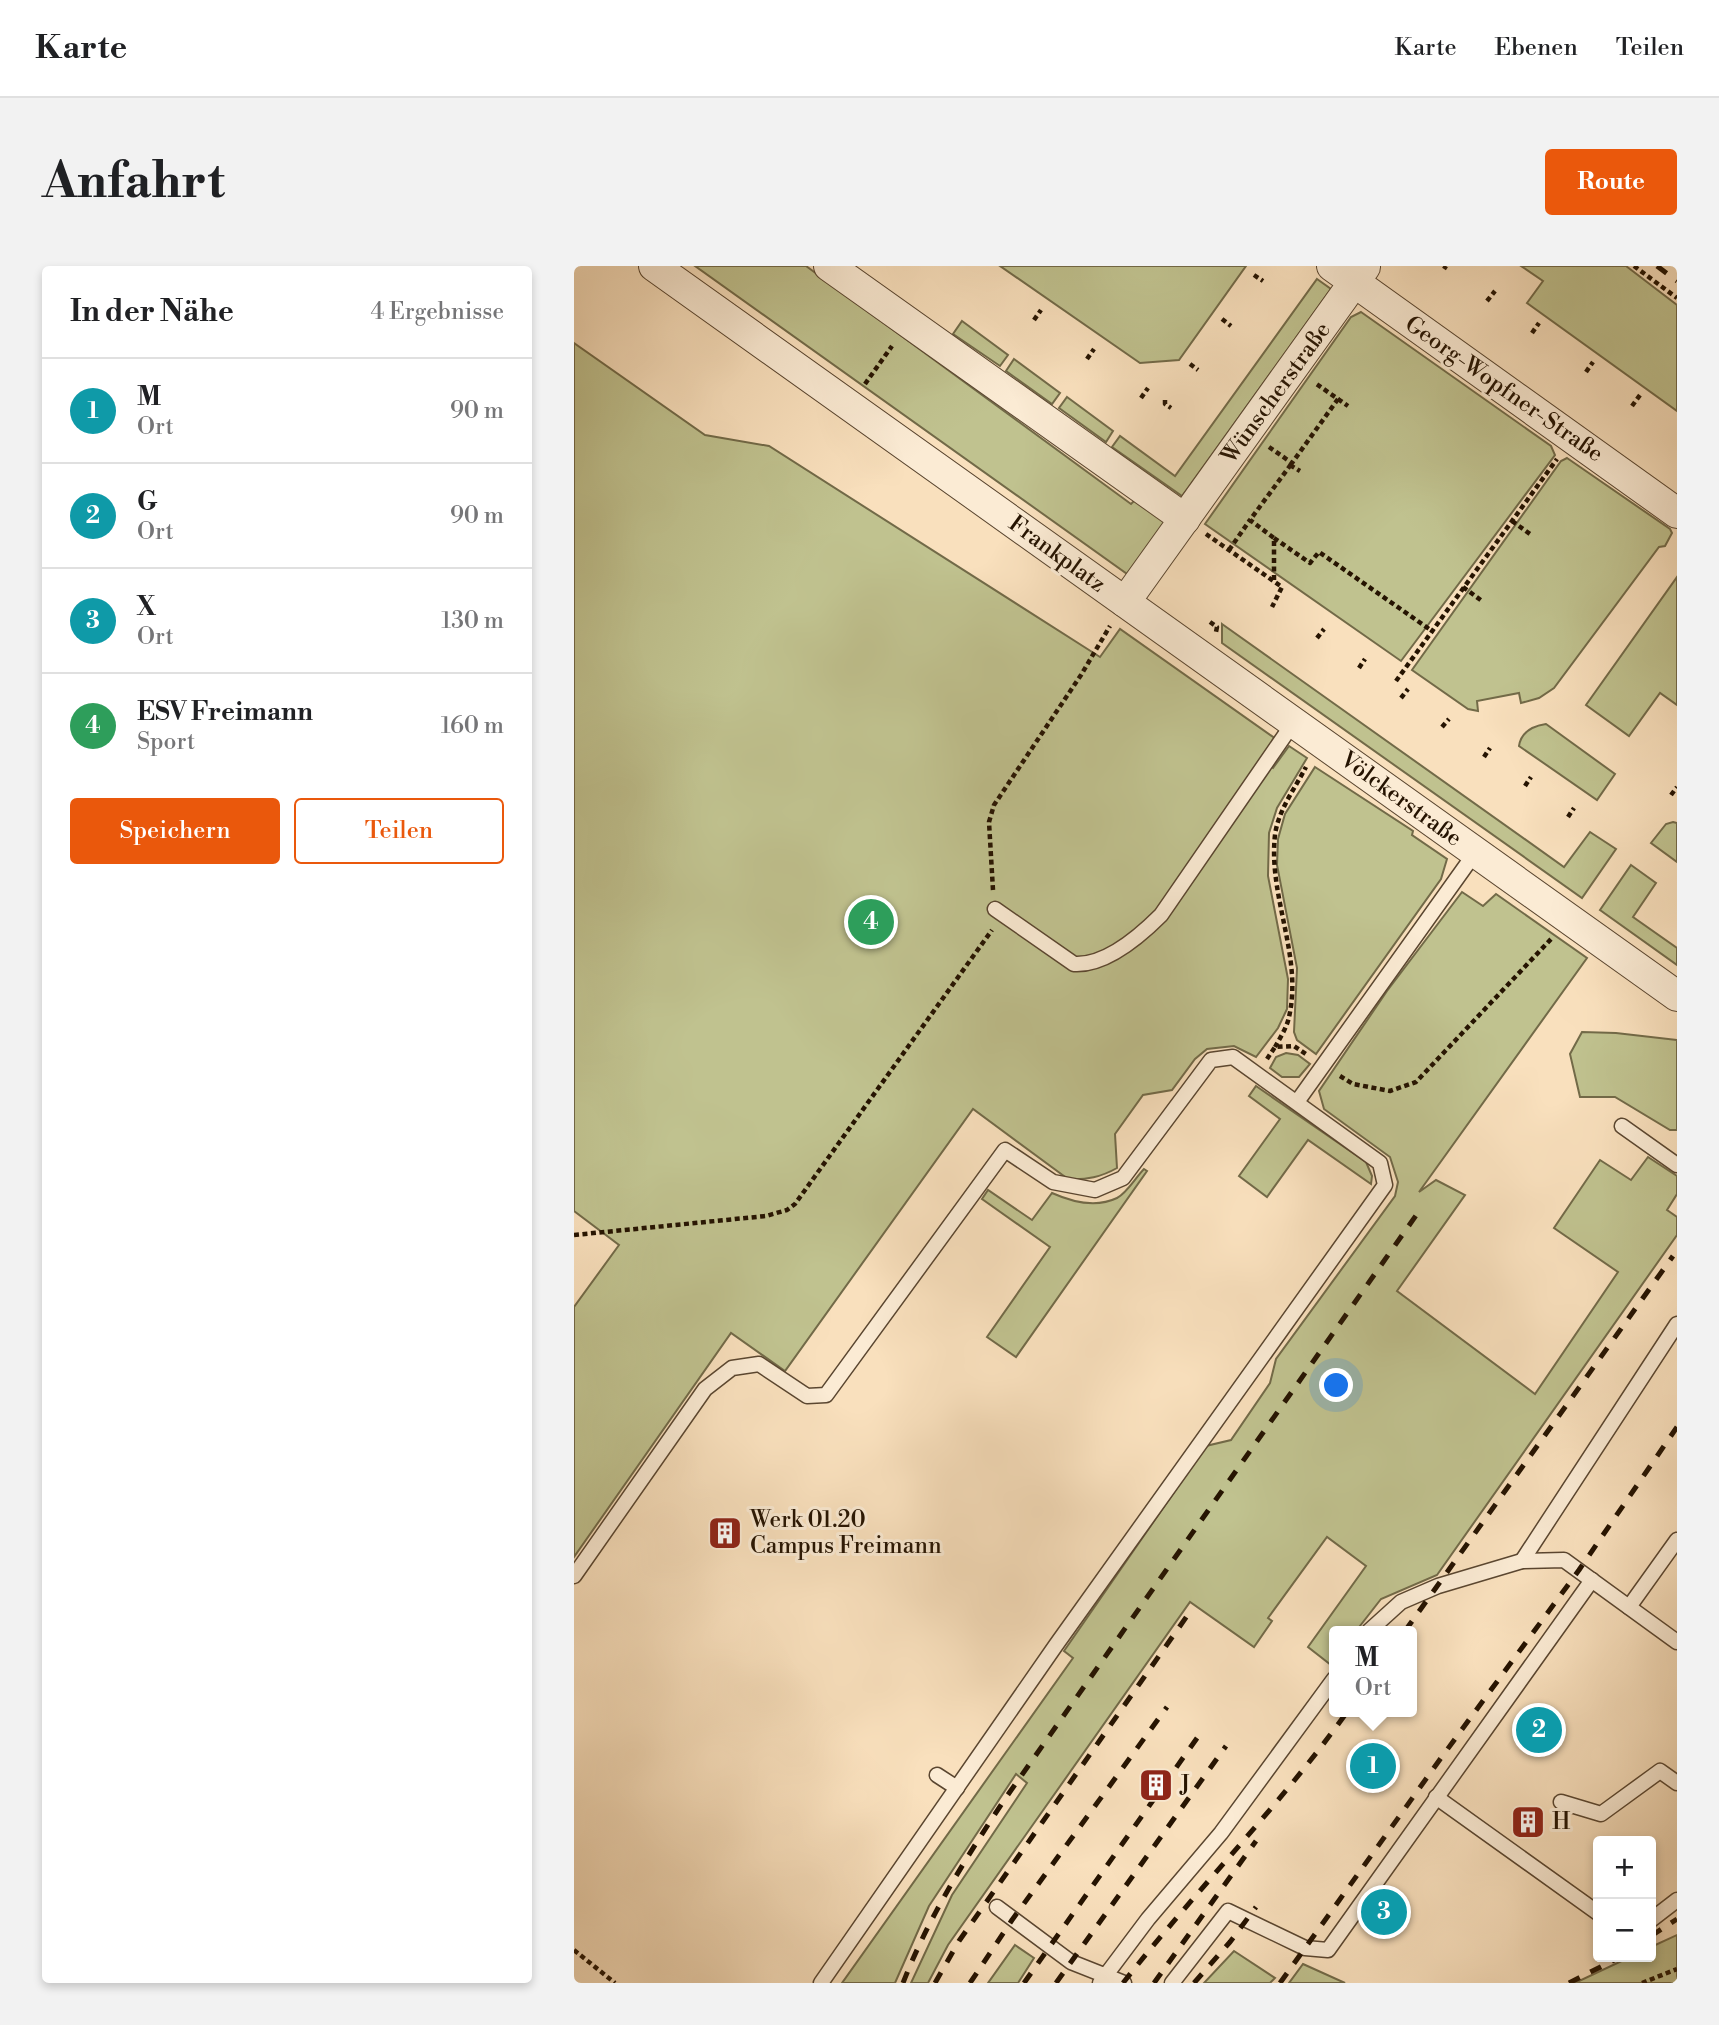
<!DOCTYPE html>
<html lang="de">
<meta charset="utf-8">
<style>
:root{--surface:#fff;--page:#f2f2f2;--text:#202124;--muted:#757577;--line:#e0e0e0;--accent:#ea580c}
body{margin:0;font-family:"Libre Bodoni",serif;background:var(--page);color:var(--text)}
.controls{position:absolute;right:21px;bottom:21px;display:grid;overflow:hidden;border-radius:7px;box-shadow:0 4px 10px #0003}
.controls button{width:63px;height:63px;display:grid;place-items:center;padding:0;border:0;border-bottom:2px solid var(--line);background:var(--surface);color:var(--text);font:35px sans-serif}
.you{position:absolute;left:763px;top:1120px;width:24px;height:24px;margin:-18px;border:5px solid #fff;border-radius:50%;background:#1a73e8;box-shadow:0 0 0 10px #1a73e833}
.badge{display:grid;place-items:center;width:46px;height:46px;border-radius:50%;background:var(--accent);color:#fff;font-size:23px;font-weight:700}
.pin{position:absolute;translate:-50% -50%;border:4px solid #fff;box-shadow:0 2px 7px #0006}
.popup{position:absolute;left:755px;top:1360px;width:88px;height:91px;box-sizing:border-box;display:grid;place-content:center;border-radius:7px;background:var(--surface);filter:drop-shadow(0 2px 5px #0005);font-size:23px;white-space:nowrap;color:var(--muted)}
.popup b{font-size:26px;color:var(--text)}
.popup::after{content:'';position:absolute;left:50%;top:100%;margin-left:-14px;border:14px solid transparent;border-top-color:var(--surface)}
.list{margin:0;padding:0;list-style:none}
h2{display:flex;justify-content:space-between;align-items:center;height:91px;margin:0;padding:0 28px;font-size:30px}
h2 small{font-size:23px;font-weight:400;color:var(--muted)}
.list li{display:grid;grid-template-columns:46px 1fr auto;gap:21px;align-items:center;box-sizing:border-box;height:105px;padding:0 28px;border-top:2px solid var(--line)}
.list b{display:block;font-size:26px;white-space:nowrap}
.list p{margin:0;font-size:23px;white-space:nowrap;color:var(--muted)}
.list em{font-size:23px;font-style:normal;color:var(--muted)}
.actions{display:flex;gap:14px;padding:21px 28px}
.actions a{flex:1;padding:16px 0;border:2px solid var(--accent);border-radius:7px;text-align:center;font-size:24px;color:var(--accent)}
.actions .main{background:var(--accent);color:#fff}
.map{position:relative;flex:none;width:1103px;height:1717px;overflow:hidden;border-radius:7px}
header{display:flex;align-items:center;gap:42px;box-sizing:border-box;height:98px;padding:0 35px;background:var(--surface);border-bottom:2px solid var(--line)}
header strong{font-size:33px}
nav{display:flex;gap:38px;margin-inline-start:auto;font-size:24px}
.intro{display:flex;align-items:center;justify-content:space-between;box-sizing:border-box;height:168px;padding:0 42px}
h1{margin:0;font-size:49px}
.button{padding:18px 32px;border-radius:7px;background:var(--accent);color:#fff;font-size:24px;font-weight:700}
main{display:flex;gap:42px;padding:0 42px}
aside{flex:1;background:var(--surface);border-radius:7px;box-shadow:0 4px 10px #0003}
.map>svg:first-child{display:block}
.green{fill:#c0c28f;stroke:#726a48;stroke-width:2}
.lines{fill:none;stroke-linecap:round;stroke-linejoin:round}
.service-casing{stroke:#5a4630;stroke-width:17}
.minor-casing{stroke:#5a4630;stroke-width:32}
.path{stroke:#251301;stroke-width:4.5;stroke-dasharray:5 3.5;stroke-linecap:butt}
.service{stroke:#fbebd4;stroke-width:14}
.minor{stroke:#fbebd4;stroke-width:30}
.rail{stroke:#251301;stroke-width:5;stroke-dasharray:12 12;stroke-linecap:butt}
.labels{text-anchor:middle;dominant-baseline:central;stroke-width:6;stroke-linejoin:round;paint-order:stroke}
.street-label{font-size:23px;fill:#251301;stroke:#fbebd4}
.poi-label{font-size:23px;fill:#251301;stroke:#fbebd4;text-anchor:start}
</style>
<header>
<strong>Karte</strong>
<nav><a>Karte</a><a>Ebenen</a><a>Teilen</a></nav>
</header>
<div class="intro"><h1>Anfahrt</h1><a class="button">Route</a></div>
<main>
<aside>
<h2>In der Nähe<small>4 Ergebnisse</small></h2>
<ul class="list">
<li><span class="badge" style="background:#0f9aa8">1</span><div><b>M</b><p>Ort</p></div><em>90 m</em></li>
<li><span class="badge" style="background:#0f9aa8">2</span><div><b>G</b><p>Ort</p></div><em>90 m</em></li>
<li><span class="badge" style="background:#0f9aa8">3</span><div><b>X</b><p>Ort</p></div><em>130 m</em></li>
<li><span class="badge" style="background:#2e9e5b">4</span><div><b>ESV Freimann</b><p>Sport</p></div><em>160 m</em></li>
</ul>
<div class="actions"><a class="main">Speichern</a><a>Teilen</a></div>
</aside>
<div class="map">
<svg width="1103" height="1717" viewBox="0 0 1103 1717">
<rect width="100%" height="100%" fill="#f9e0bd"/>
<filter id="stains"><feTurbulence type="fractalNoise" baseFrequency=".00286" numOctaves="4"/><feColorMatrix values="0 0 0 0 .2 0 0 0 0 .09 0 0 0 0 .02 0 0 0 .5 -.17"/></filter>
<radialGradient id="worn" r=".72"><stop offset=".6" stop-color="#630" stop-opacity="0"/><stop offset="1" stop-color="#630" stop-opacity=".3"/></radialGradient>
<g class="green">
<path d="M121,0H232L557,238L563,232L592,255L556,310Z"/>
<path d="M426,0H672L605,94L566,97Z"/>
<path d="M947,0H1052L1103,39V145L953,37L969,15Z"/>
<path d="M743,13L757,23L608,230L538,181L546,170L601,210Z"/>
<path d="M787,46L977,180L981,189L827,395L631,258L777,51Z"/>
<path d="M388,55L434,89L426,100L379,68Z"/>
<path d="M0,77L131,169L195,180L526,391L546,363L702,473L687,494L699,502L715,480L733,492L703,542L695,567L694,610L714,713L713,743L704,762L682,791L660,780L633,783L621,793L598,824L569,829L541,868L543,902C527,911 513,914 494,913L399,843L211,1105L157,1067L0,1291V1041L45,979L0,945Z"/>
<path d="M440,93L486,127L478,138L432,105Z"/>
<path d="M493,131L539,165L532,176L485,142Z"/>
<path d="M993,192L1096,263L1098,267L1091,280L1085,281L980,422L965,432L947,437L945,427L903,435L904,445L894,443L838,404L987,195Z"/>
<path d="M1103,311V439L1086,427L1055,470L1012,439Z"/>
<path d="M648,358L990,601L1016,566L1042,583L1008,632L648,377Z"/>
<path d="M972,458L1041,508L1023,534L945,480C947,466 959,460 972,458Z"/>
<path d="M741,501L839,565L838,569L873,593L867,613L742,788L723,774L720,766L723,702L703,599L704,573L711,548Z"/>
<path d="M1099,556L1103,557V596L1077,577L1092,558Z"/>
<path d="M1057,599L1082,617L1059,651L1103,682V699L1026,644Z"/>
<path d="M888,626L909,640L922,628L1013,692L845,926L862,914L891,929L823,1025L961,1128L1044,1006L980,962L1026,894L1057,914L1074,891L1103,910V928L1093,944L1103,951V969L863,1309L807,1333L782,1365H760V1394L757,1399L734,1381L792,1300L753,1271L694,1352L698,1355L680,1381L616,1336L374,1679L354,1717H337L378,1629L453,1517L442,1508L355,1640L321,1717H268L499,1392L490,1385L632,1180L657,1174L696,1117L702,1093L821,930L824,916L816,891L750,843L745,825L813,725Z"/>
<path d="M1008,766L1042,767L1103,774V864H1096L1041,831H1006L996,788Z"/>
<path d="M712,787L724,789L736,798L725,811H708L696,802L702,791Z"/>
<path d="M682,820L792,896L798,910L797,918L734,874L693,931L665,910L706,853L675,830Z"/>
<path d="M570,903L573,905L442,1091L413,1071L476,981L408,933L414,924L458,954L478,927C498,936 522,942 543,932C553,927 562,911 570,903Z"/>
<path d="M1103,1669V1717H1001L1056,1691H1077V1681Z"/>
<path d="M441,1679L460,1692L444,1717H414Z"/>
<path d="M660,1685L701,1712L696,1717H630Z"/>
<path d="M729,1698L771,1717H715Z"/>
</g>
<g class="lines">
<g class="service-casing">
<g id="service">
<path d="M421,643L500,698C532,700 566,670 587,649L720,456"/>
<path d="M723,836L901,587"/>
<path d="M1048,860L1103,899"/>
<path d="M948,1295L1103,1058"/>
<path d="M0,1310L131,1123L158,1102L185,1098L233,1130L252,1129L431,884L479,916L521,924L549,912L637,794L659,791L806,897L811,919L482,1379L247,1717"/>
<path d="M1055,1341L1103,1274"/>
<path d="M795,1365L827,1336L864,1320L948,1295L990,1294L1103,1376"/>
<path d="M363,1509L383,1522"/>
<path d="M862,1531L1024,1647"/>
<path d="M987,1536L1027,1548L1086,1505L1103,1517"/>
<path d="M423,1641L497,1696L550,1717"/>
<path d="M1077,1654L1103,1634"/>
<path d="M526,1717L574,1653L647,1567L760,1413"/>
<path d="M598,1717L654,1645L731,1682L754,1684L1018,1314"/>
</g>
</g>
<g class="minor-casing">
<g id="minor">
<path d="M80,0L1103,730"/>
<path d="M255,0L611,253"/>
<path d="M758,0L1103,247"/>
<path d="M551,336L791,1"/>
</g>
</g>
<g class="path">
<path d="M1060,0L1103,32"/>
<path d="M870,3L872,0"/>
<path d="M680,9L689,15"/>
<path d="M913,35L921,25"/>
<path d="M648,53L657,60"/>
<path d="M460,54L467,44"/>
<path d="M958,67L965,57"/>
<path d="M513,93L520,83"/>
<path d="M616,98L624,104"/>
<path d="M1012,106L1019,96"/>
<path d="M291,118L318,80"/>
<path d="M567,132L574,122"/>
<path d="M764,133L774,140"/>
<path d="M591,134V138L597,142"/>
<path d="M1058,140L1066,129"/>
<path d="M695,181L718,197L764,133L741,117"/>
<path d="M716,199L726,205"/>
<path d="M938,255L956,268"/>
<path d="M632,268L708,321L698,341"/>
<path d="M700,272L736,297L745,286L858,365"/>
<path d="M655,284L676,254"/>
<path d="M700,314V272L676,254L718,197"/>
<path d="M889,321L908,335"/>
<path d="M636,356L643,361L642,366"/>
<path d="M743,372L750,363"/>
<path d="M785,402L791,393"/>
<path d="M822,415L983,193"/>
<path d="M827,432L834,423"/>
<path d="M868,461L875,453"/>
<path d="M910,491L916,482"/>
<path d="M951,520L957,511"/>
<path d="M1097,529L1103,521"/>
<path d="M994,551L1000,542"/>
<path d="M419,624L415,556L420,539L507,409L536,360"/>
<path d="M701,781C706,772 713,761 715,751C729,690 694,631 701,569C704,545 721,522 732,501"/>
<path d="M693,793L701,781L720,780L732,788"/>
<path d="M766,810L779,818L816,825L842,816L978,672"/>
<path d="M0,969L192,950L213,944L221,938L418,664"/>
<path d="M0,1684L41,1717"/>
<path d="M1068,1717L1103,1703"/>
</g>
<use href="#service" class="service"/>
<use href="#minor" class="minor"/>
<g class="rail">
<path d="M1083,0L1103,15"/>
<path d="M831,1365L1099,990"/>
<path d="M1077,1670L1103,1653"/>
<path d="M329,1717C355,1650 393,1590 433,1530L848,941"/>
<path d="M361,1717L385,1675L613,1350"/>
<path d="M396,1717L438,1654L593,1441"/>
<path d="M450,1717L628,1465"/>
<path d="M482,1717L652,1480"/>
<path d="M549,1717C622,1624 705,1541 773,1446"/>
<path d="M580,1717L682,1575"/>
<path d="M620,1717L656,1676L682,1641"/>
<path d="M706,1717L867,1492L1005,1304L1103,1161"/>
<path d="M995,1717L1046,1691"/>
</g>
</g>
<defs>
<g id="building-square" transform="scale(1.75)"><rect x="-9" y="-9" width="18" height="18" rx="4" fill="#8f2418" stroke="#fbebd4"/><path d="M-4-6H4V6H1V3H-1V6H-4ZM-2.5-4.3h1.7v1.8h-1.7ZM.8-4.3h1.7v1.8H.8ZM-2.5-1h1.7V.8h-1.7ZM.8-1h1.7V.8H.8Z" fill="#fff"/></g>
</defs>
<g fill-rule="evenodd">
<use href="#building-square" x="151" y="1267"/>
<use href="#building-square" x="582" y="1519"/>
<use href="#building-square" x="954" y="1556"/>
</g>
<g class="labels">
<g class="street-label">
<text transform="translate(930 123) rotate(35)">Georg-Wopfner-Straße</text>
<text transform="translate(702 127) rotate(-54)">Wünscherstraße</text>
<text transform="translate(483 288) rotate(36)">Frankplatz</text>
<text transform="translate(827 533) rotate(36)">Völckerstraße</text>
</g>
<g class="poi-label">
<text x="176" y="1254">Werk 01.20<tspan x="176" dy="26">Campus Freimann</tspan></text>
<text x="606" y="1519">J</text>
<text x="978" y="1556">H</text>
</g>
</g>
<rect width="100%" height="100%" filter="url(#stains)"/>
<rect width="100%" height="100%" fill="url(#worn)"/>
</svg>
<div class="controls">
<button>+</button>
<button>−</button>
</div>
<div class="you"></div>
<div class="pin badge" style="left:799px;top:1500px;background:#0f9aa8">1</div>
<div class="popup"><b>M</b>Ort</div>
<div class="pin badge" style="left:965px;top:1464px;background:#0f9aa8">2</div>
<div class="pin badge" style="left:810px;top:1646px;background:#0f9aa8">3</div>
<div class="pin badge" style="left:297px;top:656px;background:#2e9e5b">4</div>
</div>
</main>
